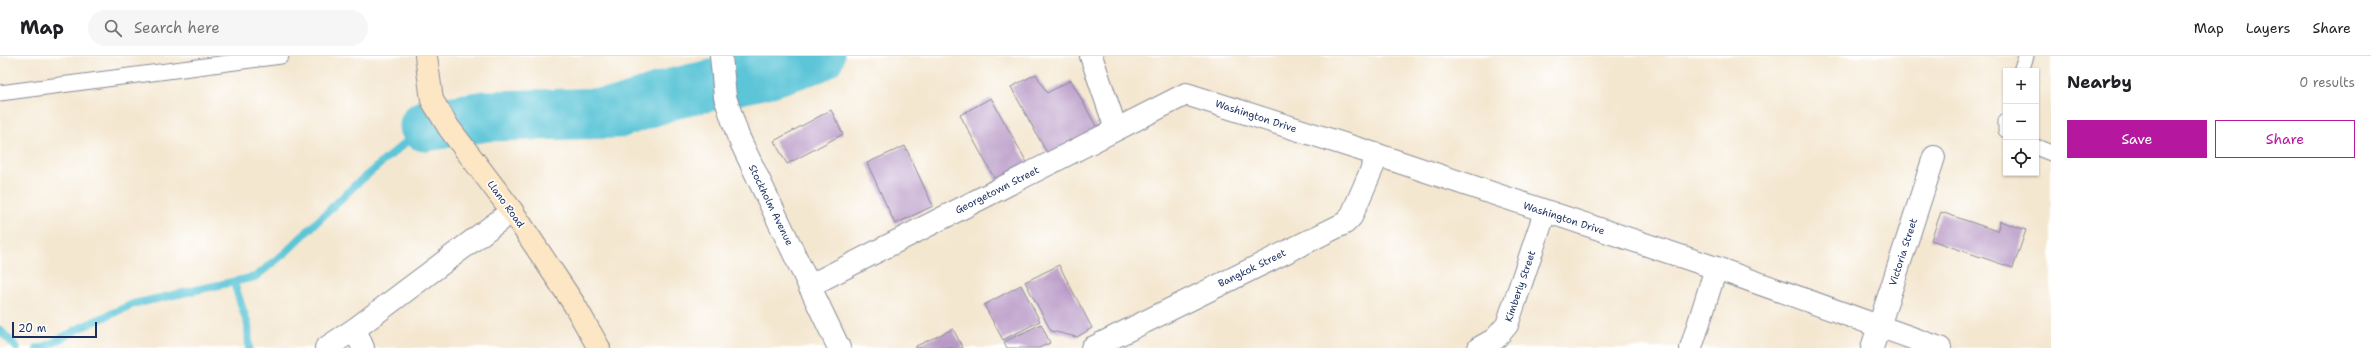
<!DOCTYPE html>
<meta charset="utf-8">
<style>
:root{--surface:#fff;--page:#f6f6f6;--text:#202124;--muted:#757577;--line:#e0e0e0;--accent:#b5179e}
body{margin:0;font-family:"Shantell Sans",sans-serif;background:var(--page);color:var(--text)}
.controls{position:absolute;right:12px;top:12px;display:grid;overflow:hidden;border-radius:0px;box-shadow:0 1px 3px #0004}
.controls button{width:36px;height:36px;display:grid;place-items:center;padding:0;border:0;border-bottom:1px solid var(--line);background:var(--surface);color:var(--text);font:20px sans-serif}
.scale{position:absolute;left:12px;bottom:10px;width:85px;box-sizing:border-box;padding-left:4px;border:2px solid #1b2f5e;border-top:0;font-size:11px;line-height:14px;white-space:nowrap;color:#1b2f5e;-webkit-text-stroke:3px #fff;paint-order:stroke}
.list{margin:0;padding:0;list-style:none}
h2{display:flex;justify-content:space-between;align-items:center;height:52px;margin:0;padding:0 16px;font-size:17px}
h2 small{font-size:13px;font-weight:400;color:var(--muted)}
.actions{display:flex;gap:8px;padding:12px 16px}
.actions a{flex:1;padding:9px 0;border:1px solid var(--accent);border-radius:0px;text-align:center;font-size:14px;color:var(--accent)}
.actions .main{background:var(--accent);color:#fff}
.icon{flex:none;width:22px;height:22px;fill:none;stroke:currentColor;stroke-width:2;stroke-linecap:round;stroke-linejoin:round}
.map{position:relative;flex:none;width:2051px;height:292px;overflow:hidden}
header{display:flex;align-items:center;gap:24px;box-sizing:border-box;height:56px;padding:0 20px;background:var(--surface);border-bottom:1px solid var(--line)}
header strong{font-size:19px}
nav{display:flex;gap:22px;margin-inline-start:auto;font-size:14px}
.search{width:280px;height:36px;background:var(--page);display:flex;align-items:center;gap:10px;box-sizing:border-box;padding:0 14px;border-radius:22px;color:var(--muted);font-size:15px}
main{display:flex}
aside{flex:1;background:var(--surface)}
.map>svg:first-child{display:block}
.lines{fill:none;stroke-linecap:round;stroke-linejoin:round}
.stream{stroke:#5bc5d7;stroke-width:8}
.river{stroke:#5bc5d7;stroke-width:51}
.building{fill:#b899c6}
.lane-casing{stroke:#888b97;stroke-width:17}
.street-casing{stroke:#888b97;stroke-width:24}
.secondary-casing{stroke:#888b97;stroke-width:24}
.lane{stroke:#fff;stroke-width:15}
.street{stroke:#fff;stroke-width:22}
.secondary{stroke:#fce6c4;stroke-width:22}
.labels{text-anchor:middle;dominant-baseline:central;stroke-width:3.5;stroke-linejoin:round;paint-order:stroke}
.street-label{font-size:10px;fill:#1b2f5e;stroke:#fff}
</style>
<header>
<strong>Map</strong>
<div class="search"><svg class="icon" aria-label="search" viewBox="0 0 24 24"><circle cx="10" cy="10" r="6"/><path d="M15 15l6 6"/></svg>Search here</div>
<nav><a>Map</a><a>Layers</a><a>Share</a></nav>
</header>
<main>
<div class="map">
<svg width="2051" height="292" viewBox="0 0 2051 292">
<rect width="100%" height="100%" fill="#fff"/>
<filter id="ink" filterUnits="userSpaceOnUse"><feTurbulence type="fractalNoise" baseFrequency=".025" numOctaves="2"/><feDisplacementMap in="SourceGraphic" scale="8" xChannelSelector="R" yChannelSelector="G"/><feConvolveMatrix kernelMatrix="1 2 1 2 8 2 1 2 1" color-interpolation-filters="sRGB"/></filter>
<filter id="wash" filterUnits="userSpaceOnUse"><feTurbulence type="fractalNoise" baseFrequency=".012" numOctaves="4" result="noise"/><feDisplacementMap in="SourceGraphic" scale="16" xChannelSelector="R" yChannelSelector="G"/><feGaussianBlur stdDeviation="0.9" result="paint"/><feColorMatrix in="noise" values="0 0 0 0 0 0 0 0 0 0 0 0 0 0 0 0 0 1.4 0 .05"/><feComposite in="paint" operator="in"/></filter>
<g filter="url(#wash)">
<rect width="100%" height="100%" fill="#f4e7d0"/>
<g class="lines">
<g class="stream">
<path d="M234,227L248,269L249,292"/>
<path d="M0,274L17,292"/>
<path d="M37,292H43L80,272L133,248L255,221L285,197L354,130L425,70"/>
</g>
<path class="river" d="M425,70L486,60L618,57L672,38L770,16L819,0"/>
</g>
<g id="blocks">
<g class="building">
<path d="M1036,18L1047,37L1071,24L1097,72L1048,99L1011,31Z"/>
<path d="M991,42L1030,112L998,129L960,59Z"/>
<path d="M831,54L843,78L787,108L774,85Z"/>
<path d="M905,90L933,150L895,168L867,107Z"/>
<path d="M1941,156L1997,175L2000,165L2026,174L2013,212L1931,184Z"/>
<path d="M1059,209L1092,272L1077,281L1051,275L1025,226Z"/>
<path d="M1021,229L1040,265L1003,284L984,249Z"/>
<path d="M1041,268L1050,287L1039,292H1007L1004,286Z"/>
<path d="M953,273L963,292H916V290Z"/>
</g>
</g>
</g>
<g filter="url(#ink)">
<use href="#blocks" fill-opacity="0" stroke="#888b97" stroke-width="1"/>
<g class="lines">
<g class="lane-casing">
<g id="lane">
<path d="M2021,15L2026,0"/>
<path d="M0,37L281,0"/>
<path d="M2006,65V74"/>
<path d="M2036,91L2051,97"/>
</g>
</g>
<g class="street-casing">
<g id="street">
<path d="M721,0L725,41L738,80L839,292"/>
<path d="M1091,0L1116,73"/>
<path d="M809,230L1186,38L1378,99L1716,212L1940,292"/>
<path d="M355,273L363,292"/>
<path d="M326,292L355,273L512,155"/>
<path d="M1092,292L1345,167L1351,161L1378,99"/>
<path d="M1479,292L1495,283L1507,269L1545,156"/>
<path d="M1691,292L1716,212"/>
<path d="M1872,292L1934,101"/>
</g>
</g>
<g class="secondary-casing">
<path id="secondary" d="M426,0L432,44L449,72L512,155L574,248L599,292"/>
</g>
<use href="#lane" class="lane"/>
<use href="#street" class="street"/>
<use href="#secondary" class="secondary"/>
</g>
</g>
<g class="labels">
<g class="street-label">
<text transform="translate(1256 60) rotate(18)">Washington Drive</text>
<text transform="translate(997 134) rotate(-27)">Georgetown Street</text>
<text transform="translate(506 148) rotate(54)">Llano Road</text>
<text transform="translate(771 149) rotate(64)">Stockholm Avenue</text>
<text transform="translate(1564 162) rotate(18)">Washington Drive</text>
<text transform="translate(1903 196) rotate(-72)">Victoria Street</text>
<text transform="translate(1252 212) rotate(-26)">Bangkok Street</text>
<text transform="translate(1520 230) rotate(-71)">Kimberly Street</text>
</g>
</g>
</svg>
<div class="controls">
<button>+</button>
<button>−</button>
<button><svg class="icon" aria-label="locate" viewBox="0 0 24 24"><circle cx="12" cy="12" r="6"/><path d="M12 2v4M12 18v4M2 12h4M18 12h4"/></svg></button>
</div>
<div class="scale">20 m</div>
</div>
<aside>
<h2>Nearby<small>0 results</small></h2>
<ul class="list">
</ul>
<div class="actions"><a class="main">Save</a><a>Share</a></div>
</aside>
</main>
